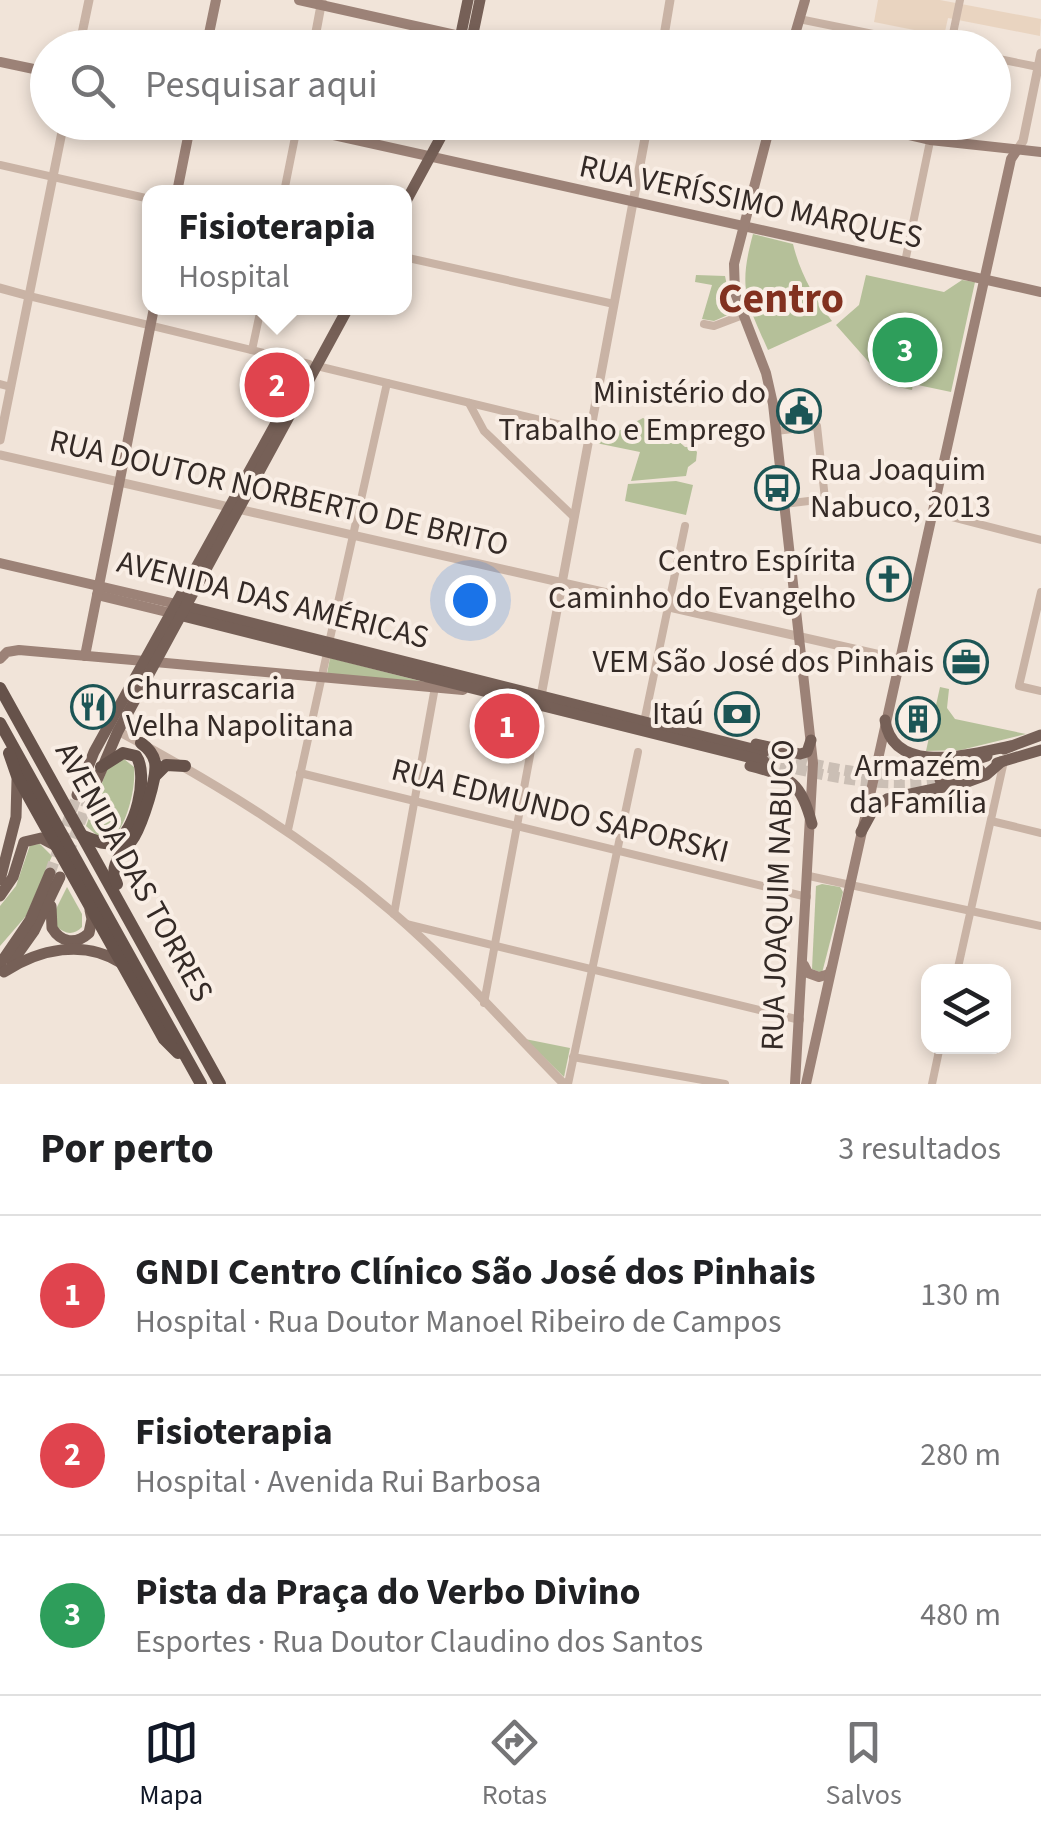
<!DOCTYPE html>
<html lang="pt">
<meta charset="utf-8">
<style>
:root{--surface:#fff;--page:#f6f6f6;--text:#202124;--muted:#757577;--line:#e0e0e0;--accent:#111827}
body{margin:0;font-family:"Source Sans 3",sans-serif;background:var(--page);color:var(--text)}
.controls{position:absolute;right:30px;bottom:30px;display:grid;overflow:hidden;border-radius:20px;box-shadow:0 5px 15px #0003}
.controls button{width:90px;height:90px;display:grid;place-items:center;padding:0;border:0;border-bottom:2px solid var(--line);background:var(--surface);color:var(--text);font:50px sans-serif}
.you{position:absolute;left:470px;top:600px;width:35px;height:35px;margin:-25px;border:8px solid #fff;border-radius:50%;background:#1a73e8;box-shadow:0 0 0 15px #1a73e833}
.badge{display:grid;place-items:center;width:65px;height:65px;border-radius:50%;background:var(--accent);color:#fff;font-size:32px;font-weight:700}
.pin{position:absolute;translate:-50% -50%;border:5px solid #fff;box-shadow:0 2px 10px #0006}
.popup{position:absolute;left:142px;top:185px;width:270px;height:130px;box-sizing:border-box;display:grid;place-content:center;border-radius:20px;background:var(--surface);filter:drop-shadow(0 2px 8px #0005);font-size:32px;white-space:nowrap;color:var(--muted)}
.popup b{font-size:38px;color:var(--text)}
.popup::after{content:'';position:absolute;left:50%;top:100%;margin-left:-20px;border:20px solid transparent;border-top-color:var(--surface)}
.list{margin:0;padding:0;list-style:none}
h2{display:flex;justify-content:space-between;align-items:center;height:130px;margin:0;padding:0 40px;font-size:42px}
h2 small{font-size:32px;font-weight:400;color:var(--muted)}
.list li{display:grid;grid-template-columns:65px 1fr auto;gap:30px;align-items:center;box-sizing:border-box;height:160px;padding:0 40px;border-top:2px solid var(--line)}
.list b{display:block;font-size:38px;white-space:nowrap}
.list p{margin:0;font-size:32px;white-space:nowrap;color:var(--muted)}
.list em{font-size:32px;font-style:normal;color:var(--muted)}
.icon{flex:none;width:55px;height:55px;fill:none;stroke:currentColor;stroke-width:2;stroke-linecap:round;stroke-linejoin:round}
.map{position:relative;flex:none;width:1041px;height:1084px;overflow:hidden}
.search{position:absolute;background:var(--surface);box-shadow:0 5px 15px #0003;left:30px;right:30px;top:30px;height:110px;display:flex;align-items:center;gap:25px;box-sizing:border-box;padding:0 35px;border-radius:55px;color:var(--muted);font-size:38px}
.sheet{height:610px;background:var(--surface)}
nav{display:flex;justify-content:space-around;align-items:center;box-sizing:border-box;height:140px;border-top:2px solid var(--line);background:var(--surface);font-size:28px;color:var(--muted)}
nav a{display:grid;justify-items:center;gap:5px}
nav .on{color:var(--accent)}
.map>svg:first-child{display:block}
.green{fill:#b5c099}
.plaza{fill:#e9d4c0}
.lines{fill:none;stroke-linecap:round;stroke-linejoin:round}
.primary-tunnel{stroke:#cbbfb5;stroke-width:11;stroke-dasharray:11 5.5;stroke-linecap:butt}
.minor{stroke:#c9b3a5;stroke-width:8}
.tertiary{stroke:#c9b3a5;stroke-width:9}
.secondary{stroke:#9c8277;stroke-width:10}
.primary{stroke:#766057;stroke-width:11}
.trunk{stroke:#66524a;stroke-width:12}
.labels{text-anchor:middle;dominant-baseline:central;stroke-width:8;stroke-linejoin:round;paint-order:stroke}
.street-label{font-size:32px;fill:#342a26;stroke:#f9eee5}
.poi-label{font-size:32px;fill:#342a26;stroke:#f9eee5;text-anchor:end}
.district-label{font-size:42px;font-weight:bold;fill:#823120;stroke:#f9eee5}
</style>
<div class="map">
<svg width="1041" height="1084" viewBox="0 0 1041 1084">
<rect width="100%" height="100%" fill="#f1e4d9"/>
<g class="green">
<path d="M753,234L793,244C800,273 814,298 832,321L768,350C746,300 738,289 753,234Z"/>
<path d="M696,275L725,276L732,310L730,314L714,321L702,319L712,285L695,282Z"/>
<path d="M866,275L944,292L962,280L975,282L951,392L913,384L912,390L889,385L836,325L859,305Z"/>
<path d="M643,418L665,429L685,447H693L697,452L696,461L688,467L686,476L631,481L640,452L596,443Z"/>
<path d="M676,481L693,485L686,515L625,501L628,484Z"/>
<path d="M330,658L428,683L327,674Z"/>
<path d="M940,687L949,689L947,708L955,719L1026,734L961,750L926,751Z"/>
<path d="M124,759L134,767C136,787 128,820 115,836L100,838L86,826L108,767Z"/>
<path d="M40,844L52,856L26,916L0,946V906L16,886L30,845Z"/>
<path d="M822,884L840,887L843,892L822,973L812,969L816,886Z"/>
<path d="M67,887L82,914V927C73,936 65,934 56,926V909Z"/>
<path d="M525,1039L570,1048L564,1077Z"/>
</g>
<path class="plaza" d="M878,0H940L1041,19L1040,36L948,18L944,36L874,22Z"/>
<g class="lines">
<g class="primary-tunnel">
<path d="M764,752C824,767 877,782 939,771"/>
<path d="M764,761C824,776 879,789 940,780"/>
<path d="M68,854L89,799"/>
<path d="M50,873L77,795"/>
</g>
<g class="minor">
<path d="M799,19L942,48"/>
<path d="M950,48L960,0"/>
<path d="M994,58L1038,67"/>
<path d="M0,165L150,199"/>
<path d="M284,192L297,127"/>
<path d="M404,257L614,304"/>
<path d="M905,262L934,122"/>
<path d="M29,296L309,364"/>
<path d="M704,324L714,326L743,315"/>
<path d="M252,350L261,308"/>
<path d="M317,366L590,432"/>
<path d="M0,384L11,387"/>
<path d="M469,403L484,431L574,517"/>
<path d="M776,431L817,426L825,499L784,504"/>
<path d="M932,512L1041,540"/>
<path d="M1041,592L1019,686L1041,691"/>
<path d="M329,643L387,383"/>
<path d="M644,722L685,526"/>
<path d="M300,773L807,897"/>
<path d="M991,821L1041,833"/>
<path d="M288,830L327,653"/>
<path d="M809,876L1041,926"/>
<path d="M394,914L435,687"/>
<path d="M406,924L800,1020"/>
<path d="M957,972L1004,761"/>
<path d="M484,1003L540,702"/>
<path d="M573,1057L725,1084"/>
<path d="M568,1084L638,752"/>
<path d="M932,1084L940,1046"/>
</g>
<g class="tertiary">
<path d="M79,48L89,0"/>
<path d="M313,48L322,0"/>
<path d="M662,48L670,0"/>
<path d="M1017,150L1023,141L1041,53"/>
<path d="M0,288L29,296"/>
<path d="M0,440L64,122"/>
<path d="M0,455L898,659"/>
<path d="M541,696L648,122"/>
<path d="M118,731C216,783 307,839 391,911C453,964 507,1026 564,1084"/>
</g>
<g class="secondary">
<path d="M299,0L514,48"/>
<path d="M206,48L216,0"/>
<path d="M791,48L805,0"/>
<path d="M0,62L48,72"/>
<path d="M275,122L1041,292"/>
<path d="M771,122L734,264L735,293L766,373L773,404L813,763L795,1084"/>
<path d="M852,122L930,140L1041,152"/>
<path d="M177,192L191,122"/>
<path d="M0,563L176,604"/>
<path d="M97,595L171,613"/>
<path d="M85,656L154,308"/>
<path d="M0,659L7,652L19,650L144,661"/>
<path d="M155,662L463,690"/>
<path d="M804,965L808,973L819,977L829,974L831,969"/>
<path d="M806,1084L1011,159L1017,150"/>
</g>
<g class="primary">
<path d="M458,48L468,0"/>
<path d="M470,48L480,0"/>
<path d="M404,205L449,122"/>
<path d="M176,604L764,752"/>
<path d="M171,613L764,761"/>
<path d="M885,720C893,778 974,753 1011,746"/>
<path d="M756,744L800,754L807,752L811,740"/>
<path d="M1004,749L1041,735"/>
<path d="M997,763L1041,750"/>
<path d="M750,766C791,776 801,783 812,824"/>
<path d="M939,771L987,756"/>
<path d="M940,780L980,770"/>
<path d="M77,795L94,752L302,376"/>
<path d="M89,799L118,731L348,308"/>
<path d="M861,832L873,810L887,799L967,782L986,775L1001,762"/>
<path d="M0,880L16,817L17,780"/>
<path d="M0,896L13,877L24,842L41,838L56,846"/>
<path d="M51,906L52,928C61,943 76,945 89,933L92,919L90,910"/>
<path d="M12,962L34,931L60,877"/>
<path d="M0,964L30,920L50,873"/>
<path d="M4,972C39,949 84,939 121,963"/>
</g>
<g class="trunk">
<path d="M0,688L220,1084"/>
<path d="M0,723L201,1084"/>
<path d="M9,753L17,776L164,1039L178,1053"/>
<path d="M155,776L166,765L185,766"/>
<path d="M83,836C92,839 104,846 114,842C136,834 149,774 136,756L123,753L101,767"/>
<path d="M117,884C108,863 123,854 134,837C142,823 158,777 155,762C153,753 148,748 141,743"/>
</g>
</g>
<defs>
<g id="civic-ring" transform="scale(2.25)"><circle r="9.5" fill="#f9eee5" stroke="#1c5555" stroke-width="1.5"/><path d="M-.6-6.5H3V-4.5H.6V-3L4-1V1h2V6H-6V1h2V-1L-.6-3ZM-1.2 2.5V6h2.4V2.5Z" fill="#1c5555"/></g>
<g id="bus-ring" transform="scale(2.25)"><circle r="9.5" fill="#f9eee5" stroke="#1c5555" stroke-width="1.5"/><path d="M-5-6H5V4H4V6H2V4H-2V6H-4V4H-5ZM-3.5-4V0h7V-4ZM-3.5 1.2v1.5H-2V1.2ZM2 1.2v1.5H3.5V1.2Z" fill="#1c5555"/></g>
<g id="church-ring" transform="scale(2.25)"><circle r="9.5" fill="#f9eee5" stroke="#1c5555" stroke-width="1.5"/><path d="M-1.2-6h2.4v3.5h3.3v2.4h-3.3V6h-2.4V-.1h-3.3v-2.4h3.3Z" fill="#1c5555"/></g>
<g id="office-ring" transform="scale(2.25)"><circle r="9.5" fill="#f9eee5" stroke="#1c5555" stroke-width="1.5"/><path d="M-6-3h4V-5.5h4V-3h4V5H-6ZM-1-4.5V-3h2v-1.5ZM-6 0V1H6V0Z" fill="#1c5555"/></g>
<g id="restaurant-ring" transform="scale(2.25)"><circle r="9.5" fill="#f9eee5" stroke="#1c5555" stroke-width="1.5"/><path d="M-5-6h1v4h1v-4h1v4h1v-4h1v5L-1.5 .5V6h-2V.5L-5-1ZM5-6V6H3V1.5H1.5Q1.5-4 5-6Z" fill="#1c5555"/></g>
<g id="bank-ring" transform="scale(2.25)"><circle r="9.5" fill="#f9eee5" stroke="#1c5555" stroke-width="1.5"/><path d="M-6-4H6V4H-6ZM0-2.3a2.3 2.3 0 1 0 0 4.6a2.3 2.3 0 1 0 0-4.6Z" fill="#1c5555"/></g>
<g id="building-ring" transform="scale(2.25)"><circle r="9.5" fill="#f9eee5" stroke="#1c5555" stroke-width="1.5"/><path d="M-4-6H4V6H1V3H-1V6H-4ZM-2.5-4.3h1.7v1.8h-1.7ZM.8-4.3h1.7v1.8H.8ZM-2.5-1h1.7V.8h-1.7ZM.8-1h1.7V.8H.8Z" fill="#1c5555"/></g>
</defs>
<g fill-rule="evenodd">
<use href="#civic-ring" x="799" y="411"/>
<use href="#bus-ring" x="777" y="488"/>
<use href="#church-ring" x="889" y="579"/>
<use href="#office-ring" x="966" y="662"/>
<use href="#restaurant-ring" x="93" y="707"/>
<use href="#bank-ring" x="737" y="714"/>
<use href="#building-ring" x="918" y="719"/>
</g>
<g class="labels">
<g class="street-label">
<text transform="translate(751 202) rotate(12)">RUA VERÍSSIMO MARQUES</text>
<text transform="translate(279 493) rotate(13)">RUA DOUTOR NORBERTO DE BRITO</text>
<text transform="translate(273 600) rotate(14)">AVENIDA DAS AMÉRICAS</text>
<text transform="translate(560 811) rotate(14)">RUA EDMUNDO SAPORSKI</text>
<text transform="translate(134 872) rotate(61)">AVENIDA DAS TORRES</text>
<text transform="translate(778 895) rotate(-88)">RUA JOAQUIM NABUCO</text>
</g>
<g class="poi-label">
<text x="766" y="393">Ministério do<tspan x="766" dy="37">Trabalho e Emprego</tspan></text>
<text x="810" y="470" text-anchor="start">Rua Joaquim<tspan x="810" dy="37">Nabuco, 2013</tspan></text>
<text x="856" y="561">Centro Espírita<tspan x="856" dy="37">Caminho do Evangelho</tspan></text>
<text x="934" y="662">VEM São José dos Pinhais</text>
<text x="126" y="689" text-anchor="start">Churrascaria<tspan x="126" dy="37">Velha Napolitana</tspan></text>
<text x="704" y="714">Itaú</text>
<text x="918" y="766" text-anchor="middle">Armazém<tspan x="918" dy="37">da Família</tspan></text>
</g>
<g class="district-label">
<text x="781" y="299">Centro</text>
</g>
</g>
</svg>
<div class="controls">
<button><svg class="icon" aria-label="layers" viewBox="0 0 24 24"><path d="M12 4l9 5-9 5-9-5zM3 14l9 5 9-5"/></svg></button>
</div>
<div class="you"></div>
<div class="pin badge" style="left:507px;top:726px;background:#e0444e">1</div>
<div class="pin badge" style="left:277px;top:385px;background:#e0444e">2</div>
<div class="popup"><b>Fisioterapia</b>Hospital</div>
<div class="pin badge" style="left:905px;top:350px;background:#2e9e5b">3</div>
<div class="search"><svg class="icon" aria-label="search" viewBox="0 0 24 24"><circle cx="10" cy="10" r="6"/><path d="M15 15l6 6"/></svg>Pesquisar aqui</div>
</div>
<section class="sheet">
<h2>Por perto<small>3 resultados</small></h2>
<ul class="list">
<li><span class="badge" style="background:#e0444e">1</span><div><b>GNDI Centro Clínico São José dos Pinhais</b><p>Hospital · Rua Doutor Manoel Ribeiro de Campos</p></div><em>130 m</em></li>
<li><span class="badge" style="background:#e0444e">2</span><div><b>Fisioterapia</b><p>Hospital · Avenida Rui Barbosa</p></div><em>280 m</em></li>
<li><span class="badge" style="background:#2e9e5b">3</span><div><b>Pista da Praça do Verbo Divino</b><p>Esportes · Rua Doutor Claudino dos Santos</p></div><em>480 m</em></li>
</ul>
</section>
<nav>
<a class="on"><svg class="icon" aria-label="map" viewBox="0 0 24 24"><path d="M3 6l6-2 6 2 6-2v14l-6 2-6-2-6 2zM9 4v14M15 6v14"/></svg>Mapa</a>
<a><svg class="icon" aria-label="directions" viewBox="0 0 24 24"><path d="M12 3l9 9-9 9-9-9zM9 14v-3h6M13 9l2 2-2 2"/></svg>Rotas</a>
<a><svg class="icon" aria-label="saved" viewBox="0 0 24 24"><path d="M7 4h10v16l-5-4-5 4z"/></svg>Salvos</a>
</nav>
